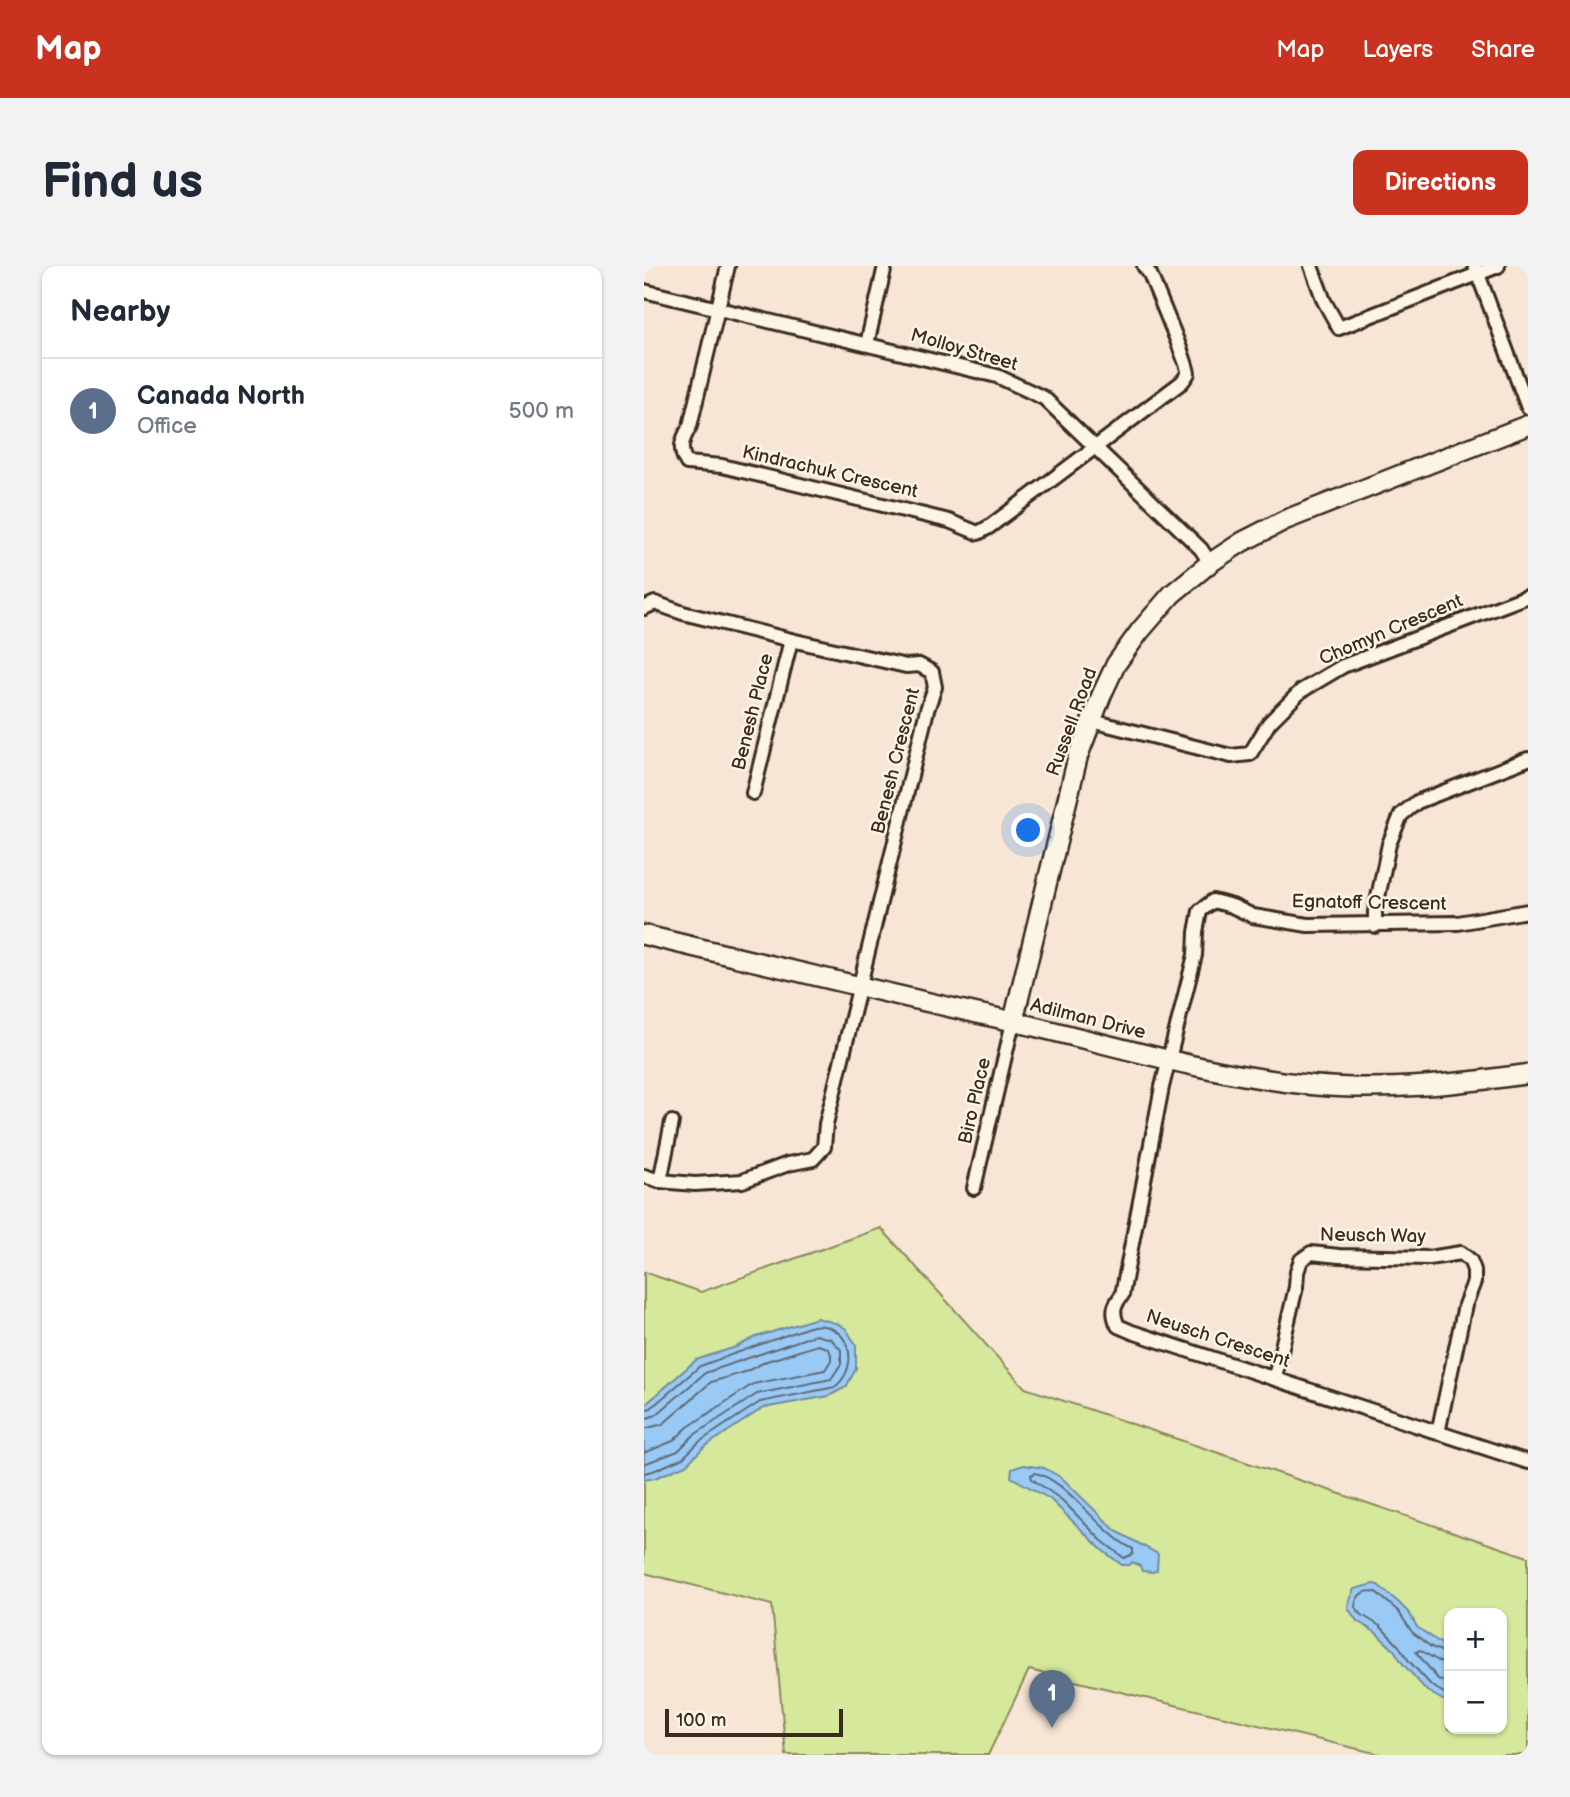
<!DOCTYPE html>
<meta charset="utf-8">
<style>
:root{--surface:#fff;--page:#f2f2f3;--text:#1f2937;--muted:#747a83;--line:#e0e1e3;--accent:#c8321e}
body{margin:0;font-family:"Balsamiq Sans",sans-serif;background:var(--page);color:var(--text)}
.controls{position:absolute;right:21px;bottom:21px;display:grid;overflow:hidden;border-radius:14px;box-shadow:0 2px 5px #0004}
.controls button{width:63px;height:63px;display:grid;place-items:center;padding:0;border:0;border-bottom:2px solid var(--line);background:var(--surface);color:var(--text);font:35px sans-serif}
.scale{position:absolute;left:21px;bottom:18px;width:178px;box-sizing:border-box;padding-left:7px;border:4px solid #3b2a1e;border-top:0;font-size:19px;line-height:24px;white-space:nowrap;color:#3b2a1e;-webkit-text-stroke:5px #fcf5e5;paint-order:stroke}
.you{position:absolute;left:385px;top:565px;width:24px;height:24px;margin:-18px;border:5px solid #fff;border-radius:50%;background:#1a73e8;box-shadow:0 0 0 10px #1a73e833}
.badge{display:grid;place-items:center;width:46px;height:46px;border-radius:50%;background:var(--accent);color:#fff;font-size:23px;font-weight:700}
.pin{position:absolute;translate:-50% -58px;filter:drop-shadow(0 2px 4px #0008)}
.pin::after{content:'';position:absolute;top:37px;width:24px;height:21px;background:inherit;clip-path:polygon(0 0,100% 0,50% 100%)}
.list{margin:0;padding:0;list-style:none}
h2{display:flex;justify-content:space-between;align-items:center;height:91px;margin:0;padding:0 28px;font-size:30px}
h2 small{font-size:23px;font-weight:400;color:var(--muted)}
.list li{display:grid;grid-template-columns:46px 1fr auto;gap:21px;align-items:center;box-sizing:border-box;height:105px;padding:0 28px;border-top:2px solid var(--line)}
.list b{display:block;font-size:26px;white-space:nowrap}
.list p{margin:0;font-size:23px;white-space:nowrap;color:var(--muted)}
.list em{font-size:23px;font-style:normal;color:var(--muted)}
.map{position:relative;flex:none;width:884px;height:1489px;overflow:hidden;border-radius:14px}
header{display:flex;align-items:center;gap:42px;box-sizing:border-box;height:98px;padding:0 35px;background:var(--accent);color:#fff}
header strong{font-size:33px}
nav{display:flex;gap:38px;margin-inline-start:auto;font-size:24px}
.intro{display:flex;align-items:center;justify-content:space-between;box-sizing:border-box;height:168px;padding:0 42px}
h1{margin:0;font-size:49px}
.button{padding:18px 32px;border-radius:14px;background:var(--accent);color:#fff;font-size:24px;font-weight:700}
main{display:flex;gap:42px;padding:0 42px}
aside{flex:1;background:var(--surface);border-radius:14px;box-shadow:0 2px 5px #0004}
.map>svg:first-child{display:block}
.green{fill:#d6e89b;stroke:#88895c;stroke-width:2;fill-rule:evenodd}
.water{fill:#99caf6;stroke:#738aa0;stroke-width:2}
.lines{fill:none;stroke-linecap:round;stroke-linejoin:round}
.shore{stroke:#616a74;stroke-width:2}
.street-casing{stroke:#3b2a1e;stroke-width:18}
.secondary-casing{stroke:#3b2a1e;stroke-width:23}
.street{stroke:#fcf5e5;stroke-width:12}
.secondary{stroke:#fcf5e5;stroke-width:18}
.labels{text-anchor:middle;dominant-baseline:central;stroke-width:5;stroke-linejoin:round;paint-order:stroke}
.street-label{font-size:19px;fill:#3b2a1e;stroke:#fcf5e5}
</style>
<header>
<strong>Map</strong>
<nav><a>Map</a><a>Layers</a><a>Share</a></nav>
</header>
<div class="intro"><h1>Find us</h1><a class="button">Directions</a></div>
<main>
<aside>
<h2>Nearby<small></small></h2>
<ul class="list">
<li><span class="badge" style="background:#5c6f8a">1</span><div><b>Canada North</b><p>Office</p></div><em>500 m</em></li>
</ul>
</aside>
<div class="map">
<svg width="884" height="1489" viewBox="0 0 884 1489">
<rect width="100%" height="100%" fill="#f7e6d6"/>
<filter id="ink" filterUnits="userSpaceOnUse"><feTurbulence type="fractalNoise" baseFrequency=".0143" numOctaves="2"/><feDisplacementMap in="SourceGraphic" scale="14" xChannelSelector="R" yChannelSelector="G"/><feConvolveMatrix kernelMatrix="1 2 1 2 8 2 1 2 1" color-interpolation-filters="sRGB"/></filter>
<g filter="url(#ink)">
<path class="green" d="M237,962L381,1122L884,1291V1489H739L385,1404L344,1489H142L128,1339L0,1307V1006L57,1026ZM805,1347H858V1463H805Z"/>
<g class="water">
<path d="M173,1052L194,1058L202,1063L212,1079V1103L202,1121L185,1130L119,1142L59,1182L42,1199L11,1212L0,1214V1140L52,1094L92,1081L112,1071Z"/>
<path d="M379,1199L400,1202L418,1212L472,1265L514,1288L513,1304L509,1306L498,1305L496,1300L488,1296L486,1299H478L458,1284L406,1233L367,1211L368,1203Z"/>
<path d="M729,1318L734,1319L754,1336L766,1348L773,1361L805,1383V1433L799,1434L783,1425L759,1398L750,1384L731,1366L713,1355L704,1342L705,1334L710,1323Z"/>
</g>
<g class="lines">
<g class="shore">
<path d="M0,1144L7,1142L56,1100L168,1060C205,1055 218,1099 191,1121L116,1136L55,1176L39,1192L9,1205L0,1207"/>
<path d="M0,1153L12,1149L61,1107L171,1069L187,1073L197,1084V1098L187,1113L113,1128L50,1169L34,1185L0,1198"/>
<path d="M0,1163L19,1158L67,1116L101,1106L123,1095L174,1079L183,1082L187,1088V1094L181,1104L109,1118L44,1161L29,1175L0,1187"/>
<path d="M391,1207C424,1214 454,1266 489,1283V1288L480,1292L457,1274L418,1234L388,1213L387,1209Z"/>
<path d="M805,1388L787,1381L768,1366L754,1345L732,1326C720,1323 712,1329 711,1341L718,1349L736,1360L755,1380L765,1395L788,1420L800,1427H805"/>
<path d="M805,1397L796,1396L776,1384L772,1386L794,1413L805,1418"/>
</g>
<g class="street-casing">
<g id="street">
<path d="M84,0L46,160C38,174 34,183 43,197L78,200L305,255L334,267L345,261L538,116C540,113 543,110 544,107C545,101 511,21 506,8L500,0"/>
<path d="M667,0L680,35L695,62L854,0"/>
<path d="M831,0L884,142"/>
<path d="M0,25L353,110L400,132L557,283L566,297"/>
<path d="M223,78L241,0"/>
<path d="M0,342L11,337L39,347L147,374L262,400L275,399L288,406L291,421L283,444L182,858L180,881L169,893L144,898L98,915L51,918L16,915L0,910"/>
<path d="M448,455L587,490L606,488L625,457L657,425L699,400L884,330"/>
<path d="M109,527L147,374"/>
<path d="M884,645L814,657L664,659L609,650L588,640L569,635L556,645L552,666L551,689L518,821L478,1029C469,1040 468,1047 474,1060L488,1066L884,1196"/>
<path d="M731,660V646L745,578L757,549L773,536L884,493"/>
<path d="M16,915L28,856"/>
<path d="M330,922L369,756"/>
<path d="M631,1111L652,1021L653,1006L657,994L667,987L695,990L785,992L817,987L826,994L830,1004V1016L821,1039L794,1167"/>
</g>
</g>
<g class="secondary-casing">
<g id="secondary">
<path d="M0,669C122,698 244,728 367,755C466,778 565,809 667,819C740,826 812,818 884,808"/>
<path d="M369,756L434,490L458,428L472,398L496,365L528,328L566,297L598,276L641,254L884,159"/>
</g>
</g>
<use href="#street" class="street"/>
<use href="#secondary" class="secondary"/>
</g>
</g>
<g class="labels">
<g class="street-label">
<text transform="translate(320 84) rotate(16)">Molloy Street</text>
<text transform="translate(186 206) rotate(13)">Kindrachuk Crescent</text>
<text transform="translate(747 364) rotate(-23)">Chomyn Crescent</text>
<text transform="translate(109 446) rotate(-76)">Benesh Place</text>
<text transform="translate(428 456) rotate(-70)">Russell Road</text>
<text transform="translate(252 495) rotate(-76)">Benesh Crescent</text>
<text transform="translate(725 637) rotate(1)">Egnatoff Crescent</text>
<text transform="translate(444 753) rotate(14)">Adilman Drive</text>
<text transform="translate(331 835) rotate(-77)">Biro Place</text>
<text transform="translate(729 970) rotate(1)">Neusch Way</text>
<text transform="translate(574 1073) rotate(18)">Neusch Crescent</text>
</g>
</g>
</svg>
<div class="controls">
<button>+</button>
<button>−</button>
</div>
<div class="scale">100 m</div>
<div class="you"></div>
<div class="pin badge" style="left:408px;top:1462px;background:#5c6f8a">1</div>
</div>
</main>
